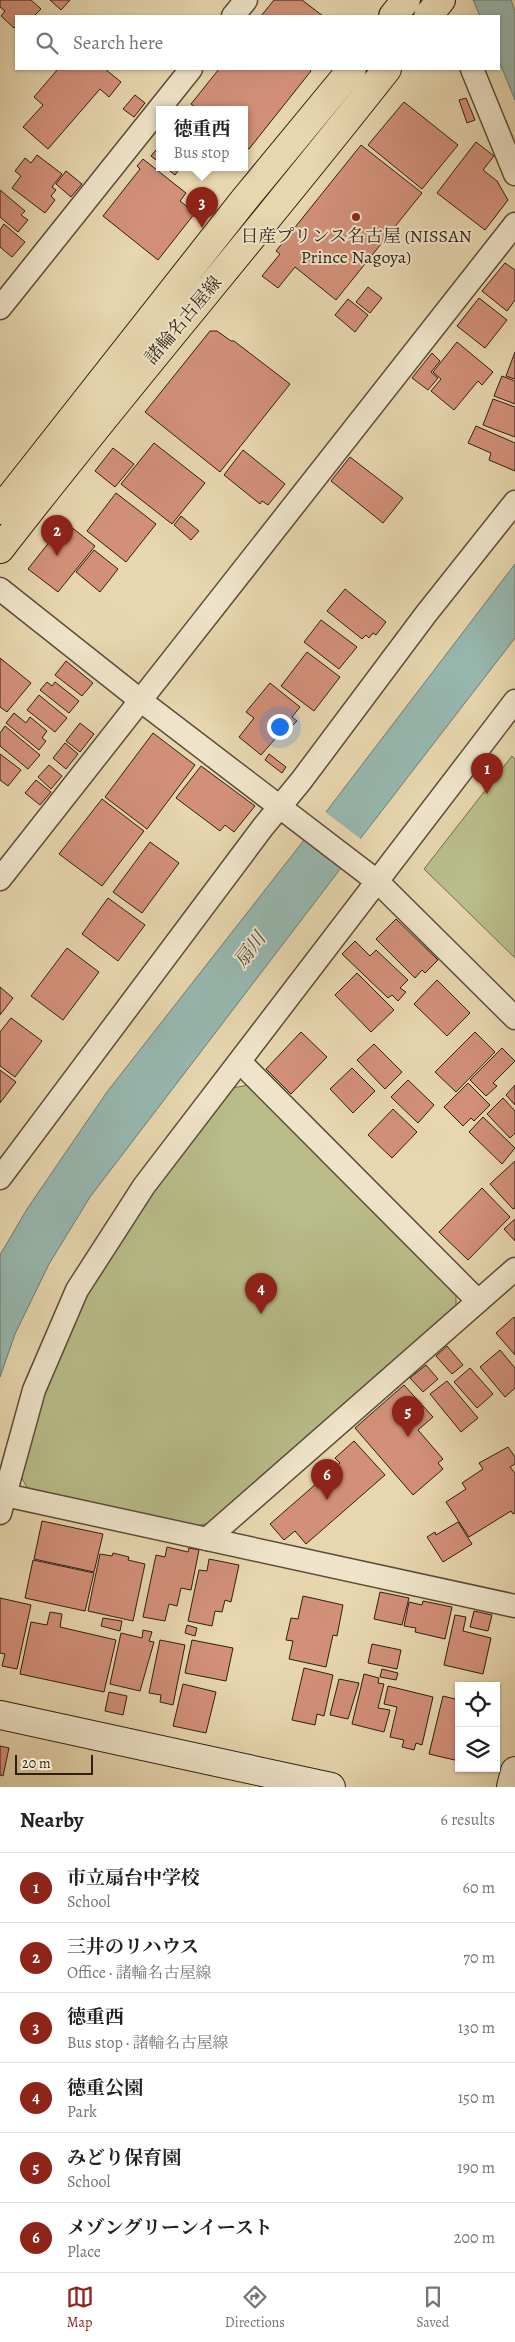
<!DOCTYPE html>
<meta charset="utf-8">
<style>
:root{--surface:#fff;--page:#f2f2f2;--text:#202124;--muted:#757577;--line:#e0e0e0;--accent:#8f2418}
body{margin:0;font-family:Alegreya,"Noto Serif JP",serif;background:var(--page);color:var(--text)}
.controls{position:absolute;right:15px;bottom:15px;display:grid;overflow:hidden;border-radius:0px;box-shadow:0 1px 4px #0004}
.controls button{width:45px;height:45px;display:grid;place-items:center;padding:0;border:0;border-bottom:1px solid var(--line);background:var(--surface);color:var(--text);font:25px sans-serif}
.scale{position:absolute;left:15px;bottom:12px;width:78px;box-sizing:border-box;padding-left:5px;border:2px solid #2e1f12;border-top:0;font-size:14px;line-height:18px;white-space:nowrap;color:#2e1f12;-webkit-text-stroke:4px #efe4ca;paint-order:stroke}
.you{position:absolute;left:279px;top:726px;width:18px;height:18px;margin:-12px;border:4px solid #fff;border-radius:50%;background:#1a73e8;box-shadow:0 0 0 8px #1a73e833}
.badge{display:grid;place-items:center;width:32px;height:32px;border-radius:50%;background:var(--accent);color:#fff;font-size:16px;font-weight:700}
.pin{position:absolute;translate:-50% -41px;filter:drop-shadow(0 1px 2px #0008)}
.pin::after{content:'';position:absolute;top:26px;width:18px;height:15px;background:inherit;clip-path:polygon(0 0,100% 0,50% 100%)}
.popup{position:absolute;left:156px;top:106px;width:92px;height:65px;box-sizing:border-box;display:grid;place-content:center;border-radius:0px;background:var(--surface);filter:drop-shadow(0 1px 4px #0005);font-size:16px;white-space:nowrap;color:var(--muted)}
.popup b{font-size:19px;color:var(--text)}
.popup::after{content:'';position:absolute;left:50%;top:100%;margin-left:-10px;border:10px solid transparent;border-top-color:var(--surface)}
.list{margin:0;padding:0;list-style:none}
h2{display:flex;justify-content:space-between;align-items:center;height:65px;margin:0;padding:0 20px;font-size:21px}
h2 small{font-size:16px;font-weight:400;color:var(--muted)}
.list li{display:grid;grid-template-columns:32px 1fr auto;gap:15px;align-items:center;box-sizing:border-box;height:70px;padding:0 20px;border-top:1px solid var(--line)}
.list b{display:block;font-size:19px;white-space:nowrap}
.list p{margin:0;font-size:16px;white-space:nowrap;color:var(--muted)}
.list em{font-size:16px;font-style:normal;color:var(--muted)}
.icon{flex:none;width:28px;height:28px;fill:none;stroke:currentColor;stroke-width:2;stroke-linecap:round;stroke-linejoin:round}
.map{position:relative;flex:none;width:515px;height:1787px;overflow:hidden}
.search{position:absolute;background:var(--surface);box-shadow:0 1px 4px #0004;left:15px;right:15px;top:15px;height:55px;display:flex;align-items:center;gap:12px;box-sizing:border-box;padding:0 18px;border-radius:0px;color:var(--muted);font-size:19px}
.sheet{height:485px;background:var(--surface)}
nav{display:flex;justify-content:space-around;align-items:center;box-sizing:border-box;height:70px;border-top:1px solid var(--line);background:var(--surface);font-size:14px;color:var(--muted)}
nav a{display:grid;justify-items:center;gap:2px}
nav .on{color:var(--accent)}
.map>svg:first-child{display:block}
.green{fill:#b8bd89;stroke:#736e4e}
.water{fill:#97b8b0;stroke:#6d7b71}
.pier{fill:#e7d6ae}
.building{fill:#d29079;stroke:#2e1f12}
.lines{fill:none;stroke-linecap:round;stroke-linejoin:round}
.street-casing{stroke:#5c4d39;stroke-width:25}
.secondary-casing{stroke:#2e1f12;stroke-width:30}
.primary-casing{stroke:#2e1f12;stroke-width:30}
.street{stroke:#efe4ca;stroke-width:22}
.secondary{stroke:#efe4ca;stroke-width:28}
.primary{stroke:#e7d6ae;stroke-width:28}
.poi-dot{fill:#8f2418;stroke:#efe4ca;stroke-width:2}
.labels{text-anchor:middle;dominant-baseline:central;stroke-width:4;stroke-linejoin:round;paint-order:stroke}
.poi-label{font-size:18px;fill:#2e1f12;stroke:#efe4ca}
.street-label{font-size:18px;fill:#2e1f12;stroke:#efe4ca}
.water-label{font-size:19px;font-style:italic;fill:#4e4d41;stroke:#efe4ca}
</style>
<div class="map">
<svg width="515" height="1787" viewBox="0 0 515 1787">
<rect width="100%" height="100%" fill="#e7d6ae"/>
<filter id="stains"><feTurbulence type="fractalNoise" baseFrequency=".004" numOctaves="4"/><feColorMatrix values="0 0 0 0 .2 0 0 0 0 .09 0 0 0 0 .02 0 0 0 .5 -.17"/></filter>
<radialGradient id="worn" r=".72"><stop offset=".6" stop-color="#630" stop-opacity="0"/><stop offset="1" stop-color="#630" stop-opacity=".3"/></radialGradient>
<g class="green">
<path d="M512,756L515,759V958L424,869Z"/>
<path d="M249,1085L456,1291V1305L209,1523L195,1526L28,1489L20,1475L39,1404L86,1296L156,1187L232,1088Z"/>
</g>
<g class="water">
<path d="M473,0H511L515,11V100L499,61V16H480Z"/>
<path d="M515,564V638L360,839L341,868L90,1197L49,1264L15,1334L0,1377V1255L27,1209L107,1092L326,812Z"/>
</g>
<path class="pier" d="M324,811L362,840L343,870L302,837Z"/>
<g class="building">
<path d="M0,0H31L41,9L34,16H16V26L14,28L1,16L5,11L0,7Z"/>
<path d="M50,0H70L61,10Z"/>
<path d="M274,0H302L323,16H261Z"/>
<path d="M58,69H105L121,82L109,97L100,89L48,149L23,127L43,105L34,97Z"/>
<path d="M219,69H309L311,71L249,149L244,146V109H198L191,104Z"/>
<path d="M135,95L145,103L134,117L123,109Z"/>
<path d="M466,98L475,120L467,123L459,100Z"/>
<path d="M404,102L458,145L422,189L368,145Z"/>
<path d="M476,142L494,156L483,170L497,181L508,200L485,230L437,193Z"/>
<path d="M160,145V163L151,156Z"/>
<path d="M361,145L422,193L336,300L295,267L278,288L262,276L280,254L276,251Z"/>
<path d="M37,155L62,174L52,187L56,190L51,196L55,200L45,213L12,188L21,176L15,171L25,158L31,163Z"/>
<path d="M143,159L186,193L180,201L195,213L158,260L103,216L140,169L137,166Z"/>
<path d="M165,167H181L175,175Z"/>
<path d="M66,171L82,184L71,197L56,184Z"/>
<path d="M0,190L25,211L21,215L28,220L18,232L0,217Z"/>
<path d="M4,224L25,242L12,257L0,247V230Z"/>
<path d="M505,263L515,270V300L507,311L482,291Z"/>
<path d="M368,287L382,298L370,313L356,302Z"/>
<path d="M479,298L507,320L485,348L457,326Z"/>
<path d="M348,299L368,315L355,332L335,315Z"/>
<path d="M210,331H217L231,341H234L290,384L220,472L145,412Z"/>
<path d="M457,342L493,372L482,385L478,381L454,410L431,391L441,379L433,372Z"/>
<path d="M515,352V379L506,376Z"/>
<path d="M432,353L440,361L431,372L438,378L428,390L412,378Z"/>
<path d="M502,376L515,381V404L494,396Z"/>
<path d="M493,399L515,407V437L483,425Z"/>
<path d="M476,426L515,443V471L489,460L491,453L468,443Z"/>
<path d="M154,443L205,483L172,524L121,484Z"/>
<path d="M113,448L134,464L115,487L95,471Z"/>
<path d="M243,450L285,484L268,505L262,501L260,504L224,475Z"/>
<path d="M350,457L403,498L383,523L331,481Z"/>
<path d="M116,493L156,524L126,562L87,531Z"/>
<path d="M181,516L199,531L191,540L174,525Z"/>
<path d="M65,522L95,546L58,592L28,569Z"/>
<path d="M94,550L118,569L100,592L76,572Z"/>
<path d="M345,589L386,622L376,635L373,633L369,638L366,635L362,639L327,611Z"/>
<path d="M321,620L357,647L339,669L304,642Z"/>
<path d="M307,652L340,677L314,711L281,686Z"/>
<path d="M0,658L31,683L7,712L0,707Z"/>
<path d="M66,661L93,683L82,696L55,675Z"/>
<path d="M47,682L52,686L55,682L79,701L69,713L40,690Z"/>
<path d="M270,683L300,707L292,717L297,721L291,727L288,724L261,755L239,737L254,718L246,712Z"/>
<path d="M39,695L67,718L55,732L27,710Z"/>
<path d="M14,713L26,723L30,717L47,731L42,738L46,741L39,750L6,723Z"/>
<path d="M80,723L94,734L80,752L66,741Z"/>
<path d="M5,726L40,755L28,769L0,746V733Z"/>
<path d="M153,733L195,765L147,829L105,797Z"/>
<path d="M65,743L78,754L66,769L53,758Z"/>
<path d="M0,754L21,770L8,786L0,780Z"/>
<path d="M269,754L286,767L282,773L265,760Z"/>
<path d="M49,765L62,776L51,789L38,777Z"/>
<path d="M201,766L255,806L234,832L225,825L220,831L176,798Z"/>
<path d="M36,780L51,792L40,805L25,793Z"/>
<path d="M102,799L144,831L102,886L59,854Z"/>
<path d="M150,842L179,863L142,913L113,892Z"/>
<path d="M108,898L145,925L118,961L82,934Z"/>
<path d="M396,919L438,960L425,973L422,970L415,978L376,939Z"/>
<path d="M355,941L370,956L376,950L408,980L400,988L406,992L398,1001L392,995L388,998L342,954Z"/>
<path d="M67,948L99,972L63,1020L31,996Z"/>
<path d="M357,973L394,1010L371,1032L335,995Z"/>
<path d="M437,980L470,1013L447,1036L414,1004Z"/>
<path d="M0,987L13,998L0,1015Z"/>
<path d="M11,1018L42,1041L15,1077L0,1066V1032Z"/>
<path d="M301,1032L327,1057L291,1094L266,1069Z"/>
<path d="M475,1032L495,1052L456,1092L435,1072Z"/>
<path d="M374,1044L402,1072L385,1089L357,1060Z"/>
<path d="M502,1048L515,1061L493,1083L497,1086L486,1096L470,1080Z"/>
<path d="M352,1068L375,1091L353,1113L330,1089Z"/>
<path d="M0,1070L16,1082L0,1103Z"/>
<path d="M408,1080L434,1105L418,1123L391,1097Z"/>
<path d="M468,1083L490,1105L474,1121L471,1118L463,1126L444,1107Z"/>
<path d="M515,1085V1105L506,1095Z"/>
<path d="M503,1098L515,1111V1133L510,1138L487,1114Z"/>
<path d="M393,1109L417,1132L392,1158L368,1135Z"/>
<path d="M483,1117L515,1148L502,1164L469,1132Z"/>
<path d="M515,1161V1208L513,1209L490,1184Z"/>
<path d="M482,1188L510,1217L468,1260L439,1232Z"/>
<path d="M515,1219V1241L504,1229Z"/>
<path d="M514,1317L515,1318V1355L496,1333Z"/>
<path d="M447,1346L463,1365L452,1374L436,1356Z"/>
<path d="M500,1350L515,1368V1388L505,1397L480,1367Z"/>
<path d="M426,1365L438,1379L423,1392L410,1378Z"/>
<path d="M470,1368L493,1394L477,1408L454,1382Z"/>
<path d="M447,1381L478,1418L461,1432L430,1394Z"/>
<path d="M404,1385L433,1417L418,1430L443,1459L438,1463L443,1469L413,1495L355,1428Z"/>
<path d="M354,1441L385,1475L306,1544L295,1531L284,1540L270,1524L340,1463L335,1458Z"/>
<path d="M508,1447L515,1457V1464L510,1467L515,1473V1513L513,1514L511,1511L469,1537L446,1502L466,1489L462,1483L483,1469L479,1463Z"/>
<path d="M42,1521L103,1534L94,1572L34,1559Z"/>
<path d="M458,1522L472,1544L443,1562L427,1537L435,1532L436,1535Z"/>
<path d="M167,1547L188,1552L189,1548L199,1550L191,1590L181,1588L177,1606L169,1604L165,1621L143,1617L156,1555L165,1557Z"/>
<path d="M113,1553L129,1557L128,1560L145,1564L133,1621L88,1611L100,1554L112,1556Z"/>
<path d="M209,1559L239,1565L231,1602L225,1600L222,1612L215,1611L212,1626L188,1621L199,1570L207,1571Z"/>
<path d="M33,1560L94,1573L85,1611L25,1598Z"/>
<path d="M380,1592L409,1598L402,1625L374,1619Z"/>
<path d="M303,1596L343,1605L337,1636L333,1635L326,1667L289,1659L293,1641L286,1640L291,1618L298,1619Z"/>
<path d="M0,1598L31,1605L17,1669L2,1666L5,1654L0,1653Z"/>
<path d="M423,1601L452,1607L445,1639L415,1632L416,1628L404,1626L409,1602L422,1605Z"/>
<path d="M474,1611L492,1615L488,1631L470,1627Z"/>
<path d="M50,1612L62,1614L60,1627L116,1640L104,1692L20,1674L31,1622L47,1625Z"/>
<path d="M455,1615L466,1617L463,1631L491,1638L483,1674L444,1665Z"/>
<path d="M103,1618L122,1621L120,1631L101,1626Z"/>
<path d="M187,1625L197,1628L195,1636L185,1633Z"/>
<path d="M143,1630L152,1632L149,1641L154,1642L140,1691L110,1684L121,1633L142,1638Z"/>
<path d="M160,1640L185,1645L173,1705L160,1702L161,1695L149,1693Z"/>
<path d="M192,1640L233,1648L226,1681L185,1673Z"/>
<path d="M372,1644L401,1650L397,1669L368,1663Z"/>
<path d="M304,1668L333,1675L324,1716L317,1714L315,1725L292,1720Z"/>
<path d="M382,1669L398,1673L396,1680L380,1677Z"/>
<path d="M364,1674L379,1678L378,1683L384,1684L378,1708L390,1710L384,1732L352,1724Z"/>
<path d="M339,1679L359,1683L348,1719L330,1715Z"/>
<path d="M183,1684L216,1692L206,1733L173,1726Z"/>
<path d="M388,1686L433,1697L422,1745L416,1743L414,1750L402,1747L404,1740L390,1737L397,1707L384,1704Z"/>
<path d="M109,1692L127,1696L123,1715L105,1711Z"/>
<path d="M443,1696L459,1700V1761L429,1754Z"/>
<path d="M0,1746L9,1748L3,1776L0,1775Z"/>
</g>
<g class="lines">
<g class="street-casing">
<g id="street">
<path d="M233,16L246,0"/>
<path d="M472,69L515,174"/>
<path d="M0,308L191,69"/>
<path d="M0,589L140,700L378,882L515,1018"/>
<path d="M0,879L515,224"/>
<path d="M240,1062L478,1301"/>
<path d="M0,1178L263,827L301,781L426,614L515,502"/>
<path d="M5,1495L515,1606"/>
<path d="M0,1513L34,1390L77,1290L144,1186L515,701"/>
<path d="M207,1539L515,1269"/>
</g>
</g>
<g class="secondary-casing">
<g id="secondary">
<path d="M0,1715L331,1787"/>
<path d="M511,1787L515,1771"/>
</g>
</g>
<g class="primary-casing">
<g id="primary">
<path d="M393,16L406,0"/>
<path d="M428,16L441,0"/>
<path d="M0,510L244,200L352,69"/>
<path d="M0,549C126,386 260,231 387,69"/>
</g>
</g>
<use href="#street" class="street"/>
<use href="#secondary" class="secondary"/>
<use href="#primary" class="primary"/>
</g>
<circle class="poi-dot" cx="356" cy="217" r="5"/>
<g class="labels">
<g class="poi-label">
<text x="356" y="236">日産プリンス名古屋 (NISSAN<tspan x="356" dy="21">Prince Nagoya)</tspan></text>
</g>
<g class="street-label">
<text transform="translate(183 320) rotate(-50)">諸輪名古屋線</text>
</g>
<g class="water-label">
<text transform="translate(250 950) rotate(-53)">扇川</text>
</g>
</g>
<rect width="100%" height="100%" filter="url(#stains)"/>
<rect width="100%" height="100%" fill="url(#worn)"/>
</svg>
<div class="controls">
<button><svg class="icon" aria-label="locate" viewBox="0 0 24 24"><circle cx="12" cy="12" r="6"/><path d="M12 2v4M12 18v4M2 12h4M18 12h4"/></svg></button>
<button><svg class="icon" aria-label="layers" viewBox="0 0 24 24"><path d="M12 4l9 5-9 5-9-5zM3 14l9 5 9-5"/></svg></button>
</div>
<div class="scale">20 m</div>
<div class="you"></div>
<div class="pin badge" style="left:487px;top:794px">1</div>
<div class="pin badge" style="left:57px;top:556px">2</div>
<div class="pin badge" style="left:202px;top:228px">3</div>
<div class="popup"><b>徳重西</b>Bus stop</div>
<div class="pin badge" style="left:261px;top:1314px">4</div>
<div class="pin badge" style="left:408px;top:1437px">5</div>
<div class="pin badge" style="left:327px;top:1500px">6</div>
<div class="search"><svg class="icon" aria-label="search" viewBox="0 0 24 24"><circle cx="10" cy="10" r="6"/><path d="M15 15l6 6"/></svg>Search here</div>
</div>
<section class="sheet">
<h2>Nearby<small>6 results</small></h2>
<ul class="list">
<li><span class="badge">1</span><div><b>市立扇台中学校</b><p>School</p></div><em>60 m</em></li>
<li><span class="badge">2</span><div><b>三井のリハウス</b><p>Office · 諸輪名古屋線</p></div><em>70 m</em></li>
<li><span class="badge">3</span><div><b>徳重西</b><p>Bus stop · 諸輪名古屋線</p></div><em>130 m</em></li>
<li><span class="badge">4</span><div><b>徳重公園</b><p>Park</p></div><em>150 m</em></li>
<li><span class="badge">5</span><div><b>みどり保育園</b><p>School</p></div><em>190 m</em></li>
<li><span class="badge">6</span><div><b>メゾングリーンイースト</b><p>Place</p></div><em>200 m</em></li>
</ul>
</section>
<nav>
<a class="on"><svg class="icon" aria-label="map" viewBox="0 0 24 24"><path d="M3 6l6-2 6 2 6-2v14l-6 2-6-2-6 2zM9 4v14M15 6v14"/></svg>Map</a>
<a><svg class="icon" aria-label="directions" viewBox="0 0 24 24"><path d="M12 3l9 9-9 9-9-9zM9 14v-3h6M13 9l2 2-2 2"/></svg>Directions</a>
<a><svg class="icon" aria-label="saved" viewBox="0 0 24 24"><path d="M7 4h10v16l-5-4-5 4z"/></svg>Saved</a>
</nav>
